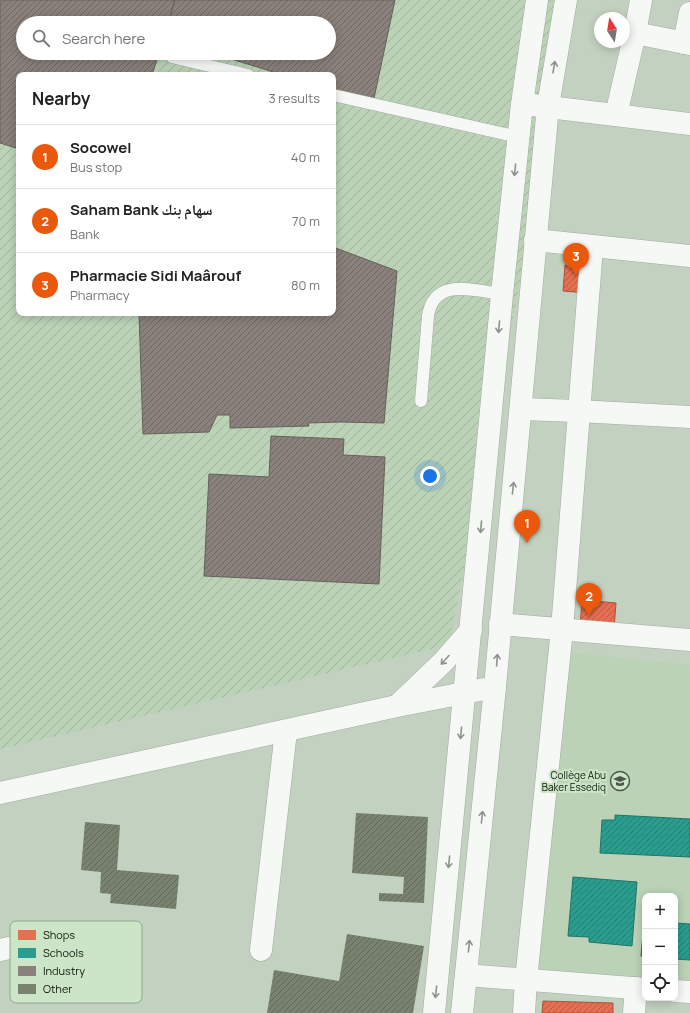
<!DOCTYPE html>
<meta charset="utf-8">
<style>
:root{--surface:#fff;--page:#f2f2f2;--text:#222;--muted:#767676;--line:#e0e0e0;--accent:#ea580c}
body{margin:0;font-family:Manrope,"Noto Naskh Arabic",sans-serif;background:var(--page);color:var(--text)}
.controls{position:absolute;right:12px;bottom:12px;display:grid;overflow:hidden;border-radius:8px;box-shadow:0 2px 10px #0003}
.controls button{width:36px;height:36px;display:grid;place-items:center;padding:0;border:0;border-bottom:1px solid var(--line);background:var(--surface);color:var(--text);font:20px sans-serif}
.compass{position:absolute;left:594px;top:12px;width:36px;height:36px;border-radius:50%;background:var(--surface);box-shadow:0 2px 10px #0003;rotate:348deg}
.you{position:absolute;left:430px;top:476px;width:14px;height:14px;margin:-10px;border:3px solid #fff;border-radius:50%;background:#1a73e8;box-shadow:0 0 0 6px #1a73e833}
.badge{display:grid;place-items:center;width:26px;height:26px;border-radius:50%;background:var(--accent);color:#fff;font-size:13px;font-weight:700}
.pin{position:absolute;translate:-50% -33px;filter:drop-shadow(0 1px 2px #0008)}
.pin::after{content:'';position:absolute;top:21px;width:14px;height:12px;background:inherit;clip-path:polygon(0 0,100% 0,50% 100%)}
.list{margin:0;padding:0;list-style:none}
h2{display:flex;justify-content:space-between;align-items:center;height:52px;margin:0;padding:0 16px;font-size:17px}
h2 small{font-size:13px;font-weight:400;color:var(--muted)}
.list li{display:grid;grid-template-columns:26px 1fr auto;gap:12px;align-items:center;box-sizing:border-box;height:64px;padding:0 16px;border-top:1px solid var(--line)}
.list b{display:block;font-size:15px;white-space:nowrap}
.list p{margin:0;font-size:13px;white-space:nowrap;color:var(--muted)}
.list em{font-size:13px;font-style:normal;color:var(--muted)}
.icon{flex:none;width:22px;height:22px;fill:none;stroke:currentColor;stroke-width:2;stroke-linecap:round;stroke-linejoin:round}
.map{position:relative;flex:none;width:690px;height:1013px;overflow:hidden}
.search{position:absolute;background:var(--surface);box-shadow:0 2px 10px #0003;left:16px;top:16px;width:320px;height:44px;display:flex;align-items:center;gap:10px;box-sizing:border-box;padding:0 14px;border-radius:22px;color:var(--muted);font-size:15px}
.panel{position:absolute;background:var(--surface);box-shadow:0 2px 10px #0003;left:16px;top:72px;width:320px;height:244px;border-radius:8px}
.map>svg:first-child{display:block}
.built{fill:#bbd2b6}
.industrial{fill:url(#industrial-furrows);fill-rule:evenodd}
.shops{fill:url(#shops-hatch);stroke:#a6543c}
.schools{fill:url(#schools-hatch);stroke:#217467}
.industry{fill:url(#industry-hatch);stroke:#64615a}
.building{fill:url(#building-hatch)}
.lines{fill:none;stroke-linecap:round;stroke-linejoin:round}
.service-casing{stroke:#a1ac9f;stroke-width:13}
.minor-casing{stroke:#a1ac9f;stroke-width:23}
.tertiary-casing{stroke:#a1ac9f;stroke-width:23}
.service{stroke:#f6f8f6;stroke-width:12}
.minor{stroke:#f6f8f6;stroke-width:22}
.tertiary{stroke:#f6f8f6;stroke-width:22}
.oneway{stroke:#8d928c}
.labels{text-anchor:middle;dominant-baseline:central;stroke-width:4;stroke-linejoin:round;paint-order:stroke}
.poi-label{font-size:10px;fill:#0d160b;stroke:#cbe5c6;text-anchor:end}
.key{fill:#cbe5c6;stroke:#92a78e;stroke-width:1}
.key-label{font-size:11px;fill:#0d160b}
</style>
<div class="map">
<svg width="690" height="1013" viewBox="0 0 690 1013">
<defs>
<pattern id="industrial-furrows" width="10" height="10" patternUnits="userSpaceOnUse"><rect width="10" height="10" fill="#bbd2b6"/><path d="M-1 1l2-2M0 10L10 0M9 11l2-2" fill="none" stroke="#a0b49b"/></pattern>
<pattern id="shops-hatch" width="6" height="6" patternUnits="userSpaceOnUse"><rect width="6" height="6" fill="#e76f51"/><path d="M-1 1l2-2M0 6l6-6M5 7l2-2" fill="none" stroke="#ba5a41"/></pattern>
<pattern id="schools-hatch" width="6" height="6" patternUnits="userSpaceOnUse"><rect width="6" height="6" fill="#2a9d8f"/><path d="M-1 1l2-2M0 6l6-6M5 7l2-2" fill="none" stroke="#227f73"/></pattern>
<pattern id="industry-hatch" width="6" height="6" patternUnits="userSpaceOnUse"><rect width="6" height="6" fill="#8a817c"/><path d="M-1 1l2-2M0 6l6-6M5 7l2-2" fill="none" stroke="#6f6964"/></pattern>
<pattern id="building-hatch" width="6" height="6" patternUnits="userSpaceOnUse"><rect width="6" height="6" fill="#79826e"/><path d="M-1 1l2-2M0 6l6-6M5 7l2-2" fill="none" stroke="#626959"/></pattern>
</defs>
<rect width="100%" height="100%" fill="#c3d1c0"/>
<path class="built" d="M562,652L690,665V986L675,985V896H645V982L533,973Z"/>
<path class="industrial" d="M0,0H575L449,645L0,749ZM23,23H329V53H23ZM19,75H333V313H19Z"/>
<g class="shops">
<path d="M565,265L589,267L587,293L563,291Z"/>
<path d="M582,600L616,603L614,629L580,627Z"/>
<path d="M543,1001L613,1003V1013H542Z"/>
</g>
<g class="schools">
<path d="M615,815L690,819V857L600,853L602,820H615Z"/>
<path d="M573,877L637,882L632,946L589,942V937L568,936Z"/>
<path d="M644,921H645V957L641,956Z"/>
<path d="M675,923L690,924V960L675,959Z"/>
</g>
<g class="industry">
<path d="M0,0H175L168,23H23V53H159L152,75H19V149L0,143Z"/>
<path d="M175,0H395L373,103L333,90V75H283L212,53H329V23H168Z"/>
<path d="M333,247L397,271L384,423L341,422L308,423L309,426L230,428V415H217L209,432L143,434L139,313H333Z"/>
<path d="M271,436L344,439L343,455L385,457L379,584L204,576L209,474L269,477Z"/>
</g>
<g class="building">
<path d="M356,813L428,817L424,903L379,901V893L403,894L404,877L352,873Z"/>
<path d="M85,822L120,825L117,870L179,875L176,909L110,903L111,894L100,893L101,872L81,870Z"/>
<path d="M347,934L424,946L413,1013H267L274,970L339,981Z"/>
</g>
<g class="lines">
<g class="service-casing">
<g id="service">
<path d="M172,57L248,75"/>
<path d="M333,95L518,137"/>
<path d="M421,401L428,316C434,276 475,291 502,294"/>
</g>
</g>
<g class="minor-casing">
<g id="minor">
<path d="M635,33L690,44"/>
<path d="M684,43L690,13"/>
<path d="M616,115L635,33L641,0"/>
<path d="M535,240L690,256"/>
<path d="M521,409L578,411L690,417"/>
<path d="M500,624L690,640"/>
<path d="M0,793L397,706L495,687"/>
<path d="M0,950L9,948"/>
<path d="M261,950L286,731"/>
<path d="M466,975L645,989"/>
<path d="M675,991L690,992"/>
<path d="M524,1013L526,980L562,629L592,247"/>
<path d="M634,1013L636,988"/>
</g>
</g>
<g class="tertiary-casing">
<g id="tertiary">
<path d="M532,105L690,124"/>
<path d="M397,706L444,661L471,630"/>
<path d="M434,1013L502,294L522,104L537,0"/>
<path d="M462,1013L495,687L548,106L566,0"/>
</g>
</g>
<use href="#service" class="service"/>
<use href="#minor" class="minor"/>
<use href="#tertiary" class="tertiary"/>
</g>
<defs><path id="oneway-shaft" d="M-6 0H5M1.5-3L5.5 0L1.5 3" fill="none" stroke-width="1.6" stroke-linecap="round" stroke-linejoin="round"/></defs>
<g class="oneway">
<use href="#oneway-shaft" transform="translate(554 67) rotate(-80)"/>
<use href="#oneway-shaft" transform="translate(515 170) rotate(96)"/>
<use href="#oneway-shaft" transform="translate(499 327) rotate(95)"/>
<use href="#oneway-shaft" transform="translate(513 488) rotate(-84)"/>
<use href="#oneway-shaft" transform="translate(481 527) rotate(95)"/>
<use href="#oneway-shaft" transform="translate(445 660) rotate(132)"/>
<use href="#oneway-shaft" transform="translate(497 660) rotate(-86)"/>
<use href="#oneway-shaft" transform="translate(461 733) rotate(96)"/>
<use href="#oneway-shaft" transform="translate(482 817) rotate(-84)"/>
<use href="#oneway-shaft" transform="translate(449 862) rotate(96)"/>
<use href="#oneway-shaft" transform="translate(469 946) rotate(-84)"/>
<use href="#oneway-shaft" transform="translate(436 992) rotate(96)"/>
</g>
<defs>
<g id="school-ring" transform="scale(1)"><circle r="9.5" fill="#cbe5c6" stroke="#4d574a" stroke-width="1.5"/><path d="M0-5L7-2L0 1L-7-2ZM-4 1L0 2.5L4 1V4Q0 6-4 4Z" fill="#4d574a"/></g>
</defs>
<g fill-rule="evenodd">
<use href="#school-ring" x="620" y="781"/>
</g>
<g class="labels">
<g class="poi-label">
<text x="606" y="775">Collège Abu<tspan x="606" dy="12">Baker Essediq</tspan></text>
</g>
</g>
<rect x="10" y="921" width="132" height="82" rx="6" class="key"/>
<rect x="18" y="930" width="18" height="10" fill="#e76f51"/>
<rect x="18" y="948" width="18" height="10" fill="#2a9d8f"/>
<rect x="18" y="966" width="18" height="10" fill="#8a817c"/>
<rect x="18" y="984" width="18" height="10" fill="#79826e"/>
<g class="key-label">
<text x="43" y="939">Shops</text>
<text x="43" y="957">Schools</text>
<text x="43" y="975">Industry</text>
<text x="43" y="993">Other</text>
</g>
</svg>
<div class="controls">
<button>+</button>
<button>−</button>
<button><svg class="icon" aria-label="locate" viewBox="0 0 24 24"><circle cx="12" cy="12" r="6"/><path d="M12 2v4M12 18v4M2 12h4M18 12h4"/></svg></button>
</div>
<svg class="compass" viewBox="-18 -18 36 36"><path d="M0-13l5 13h-10z" fill="#e53935"/><path d="M0 13l5-13h-10z" fill="#767676"/></svg>
<div class="you"></div>
<div class="pin badge" style="left:527px;top:543px">1</div>
<div class="pin badge" style="left:589px;top:616px">2</div>
<div class="pin badge" style="left:576px;top:276px">3</div>
<div class="search"><svg class="icon" aria-label="search" viewBox="0 0 24 24"><circle cx="10" cy="10" r="6"/><path d="M15 15l6 6"/></svg>Search here</div>
<section class="panel">
<h2>Nearby<small>3 results</small></h2>
<ul class="list">
<li><span class="badge">1</span><div><b>Socowel</b><p>Bus stop</p></div><em>40 m</em></li>
<li><span class="badge">2</span><div><b>Saham Bank سهام بنك</b><p>Bank</p></div><em>70 m</em></li>
<li><span class="badge">3</span><div><b>Pharmacie Sidi Maârouf</b><p>Pharmacy</p></div><em>80 m</em></li>
</ul>
</section>
</div>
